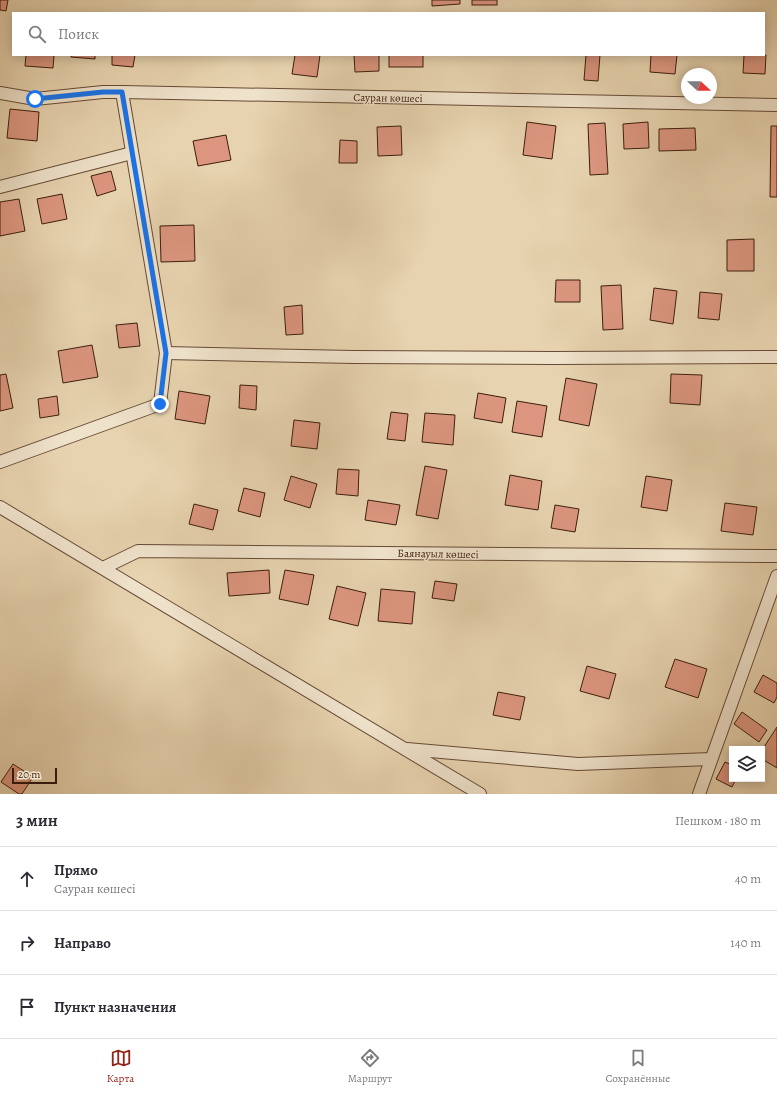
<!DOCTYPE html>
<html lang="ru">
<meta charset="utf-8">
<style>
:root{--surface:#fff;--page:#f7f7f7;--text:#2b2b33;--muted:#7c7c81;--line:#e1e1e2;--accent:#8f2418}
body{margin:0;font-family:Alegreya,serif;background:var(--page);color:var(--text)}
.controls{position:absolute;right:12px;bottom:12px;display:grid;overflow:hidden;border-radius:0px;box-shadow:0 2px 10px #0003}
.controls button{width:36px;height:36px;display:grid;place-items:center;padding:0;border:0;border-bottom:1px solid var(--line);background:var(--surface);color:var(--text);font:20px sans-serif}
.compass{position:absolute;left:681px;top:68px;width:36px;height:36px;border-radius:50%;background:var(--surface);box-shadow:0 2px 10px #0003;rotate:111deg}
.scale{position:absolute;left:12px;bottom:10px;width:45px;box-sizing:border-box;padding-left:4px;border:2px solid #3c1d0c;border-top:0;font-size:11px;line-height:14px;white-space:nowrap;color:#3c1d0c;-webkit-text-stroke:3px #efe2cb;paint-order:stroke}
.stop{position:absolute;width:12px;height:12px;margin:-9px;border:3px solid #1a73e8;border-radius:50%;background:#fff}
.stop.end{background:#1a73e8;border-color:#fff;box-shadow:0 1px 4px #0008}
.list{margin:0;padding:0;list-style:none}
h2{display:flex;justify-content:space-between;align-items:center;height:52px;margin:0;padding:0 16px;font-size:17px}
h2 small{font-size:13px;font-weight:400;color:var(--muted)}
.list li{display:grid;grid-template-columns:26px 1fr auto;gap:12px;align-items:center;box-sizing:border-box;height:64px;padding:0 16px;border-top:1px solid var(--line)}
.list b{display:block;font-size:15px;white-space:nowrap}
.list p{margin:0;font-size:13px;white-space:nowrap;color:var(--muted)}
.list em{font-size:13px;font-style:normal;color:var(--muted)}
.icon{flex:none;width:22px;height:22px;fill:none;stroke:currentColor;stroke-width:2;stroke-linecap:round;stroke-linejoin:round}
.map{position:relative;flex:none;width:777px;height:794px;overflow:hidden}
.search{position:absolute;background:var(--surface);box-shadow:0 2px 10px #0003;left:12px;right:12px;top:12px;height:44px;display:flex;align-items:center;gap:10px;box-sizing:border-box;padding:0 14px;border-radius:0px;color:var(--muted);font-size:15px}
.sheet{height:244px;background:var(--surface)}
nav{display:flex;justify-content:space-around;align-items:center;box-sizing:border-box;height:56px;border-top:1px solid var(--line);background:var(--surface);font-size:11px;color:var(--muted)}
nav a{display:grid;justify-items:center;gap:2px}
nav .on{color:var(--accent)}
.map>svg:first-child{display:block}
.building{fill:#dc967f;stroke:#3c1d0c}
.lines{fill:none;stroke-linecap:round;stroke-linejoin:round}
.minor-casing{stroke:#674a35;stroke-width:14}
.minor{stroke:#efe2cb;stroke-width:12}
.route{stroke:#1a73e8;stroke-width:5}
.labels{text-anchor:middle;dominant-baseline:central;stroke-width:3;stroke-linejoin:round;paint-order:stroke}
.street-label{font-size:11px;fill:#3c1d0c;stroke:#efe2cb}
</style>
<div class="map">
<svg width="777" height="794" viewBox="0 0 777 794">
<rect width="100%" height="100%" fill="#e7d3af"/>
<filter id="stains"><feTurbulence type="fractalNoise" baseFrequency=".005" numOctaves="4"/><feColorMatrix values="0 0 0 0 .2 0 0 0 0 .09 0 0 0 0 .02 0 0 0 .5 -.17"/></filter>
<radialGradient id="worn" r=".72"><stop offset=".6" stop-color="#630" stop-opacity="0"/><stop offset="1" stop-color="#630" stop-opacity=".3"/></radialGradient>
<g class="building">
<path d="M0,0H8L6,11L0,10Z"/>
<path d="M432,0H460V4L432,6Z"/>
<rect x="472" y="0" width="25" height="5"/>
<path d="M26,55H54L53,68L25,66Z"/>
<path d="M71,55H95V59L71,57Z"/>
<path d="M112,55H135L133,67L112,65Z"/>
<path d="M295,55H320L317,77L292,74Z"/>
<path d="M354,55H379V71L355,72Z"/>
<rect x="389" y="55" width="34" height="12"/>
<path d="M586,55H600L598,81L584,80Z"/>
<path d="M651,55H677L675,74L650,72Z"/>
<path d="M744,55H766L765,74L743,73Z"/>
<path d="M10,109L39,112L37,141L7,138Z"/>
<path d="M527,122L556,126L552,159L523,155Z"/>
<path d="M648,122L649,148L624,149L623,124Z"/>
<path d="M605,123L608,174L590,175L588,124Z"/>
<path d="M401,126L402,155L378,156L377,127Z"/>
<path d="M771,126H777V197H770Z"/>
<path d="M695,128L696,150L659,151V129Z"/>
<path d="M226,135L231,160L198,166L193,141Z"/>
<path d="M340,140L357,141V163H339Z"/>
<path d="M111,171L116,190L97,196L91,176Z"/>
<path d="M62,194L67,219L42,224L37,199Z"/>
<path d="M19,199L25,231L0,236V202Z"/>
<path d="M194,225L195,261L161,262L160,226Z"/>
<path d="M754,239V271H727V240Z"/>
<path d="M556,280H580V302H555Z"/>
<path d="M621,285L623,329L603,330L601,286Z"/>
<path d="M654,288L677,291L673,324L650,320Z"/>
<path d="M700,292L722,294L719,320L698,318Z"/>
<path d="M302,305L303,334L286,335L284,307Z"/>
<path d="M137,323L140,346L119,348L116,325Z"/>
<path d="M92,345L98,377L63,383L58,351Z"/>
<path d="M6,374L13,408L0,411V375Z"/>
<path d="M671,374L702,375L700,405L670,403Z"/>
<path d="M566,378L597,384L589,426L559,420Z"/>
<path d="M240,385L257,386L256,410L239,408Z"/>
<path d="M179,391L210,396L205,424L175,419Z"/>
<path d="M478,393L506,398L502,423L474,418Z"/>
<path d="M57,396L59,415L40,418L38,399Z"/>
<path d="M517,401L547,406L542,437L512,432Z"/>
<path d="M391,412L408,414L405,441L387,439Z"/>
<path d="M425,413L455,415L453,445L422,442Z"/>
<path d="M294,420L320,423L317,449L291,446Z"/>
<path d="M425,466L447,470L438,519L416,515Z"/>
<path d="M338,469L359,470L358,496L336,494Z"/>
<path d="M510,475L542,481L538,510L505,505Z"/>
<path d="M291,476L317,484L310,508L284,500Z"/>
<path d="M646,476L672,480L667,511L641,507Z"/>
<path d="M244,488L265,493L260,517L238,511Z"/>
<path d="M368,500L400,505L396,525L365,520Z"/>
<path d="M725,503L757,507L753,535L721,531Z"/>
<path d="M194,504L218,510L213,530L189,524Z"/>
<path d="M555,505L579,509L575,532L551,528Z"/>
<path d="M269,570L270,593L229,596L227,573Z"/>
<path d="M285,570L314,575L308,605L279,599Z"/>
<path d="M435,581L457,584L454,601L432,598Z"/>
<path d="M337,586L366,593L358,626L329,619Z"/>
<path d="M381,589L415,592L412,624L378,621Z"/>
<path d="M675,659L707,669L698,698L665,687Z"/>
<path d="M587,666L616,674L609,699L580,691Z"/>
<path d="M763,675L777,683V697L774,703L754,692Z"/>
<path d="M498,692L525,697L520,720L493,715Z"/>
<path d="M742,712L767,730L759,742L734,724Z"/>
<path d="M777,727V768L762,759V750Z"/>
<path d="M725,762L732,765V779H736L732,787L716,779Z"/>
<path d="M13,764L33,777L22,794H19L1,782Z"/>
</g>
<g class="lines">
<g class="minor-casing">
<g id="minor">
<path d="M0,93L35,99L103,92H122L777,105"/>
<path d="M0,187L132,153"/>
<path d="M166,353L353,357L553,358L777,357"/>
<path d="M0,462L160,404L166,353L122,92"/>
<path d="M0,507L480,794"/>
<path d="M103,568L138,551L777,556"/>
<path d="M407,749L578,764L711,759"/>
<path d="M699,794L777,576"/>
</g>
</g>
<use href="#minor" class="minor"/>
</g>
<g class="lines">
<path class="route" d="M35,99L103,92H122L166,353L160,404"/>
</g>
<g class="labels">
<g class="street-label">
<text transform="translate(388 98) rotate(1)">Сауран көшесі</text>
<text transform="translate(438 554) rotate(1)">Баянауыл көшесі</text>
</g>
</g>
<rect width="100%" height="100%" filter="url(#stains)"/>
<rect width="100%" height="100%" fill="url(#worn)"/>
</svg>
<div class="controls">
<button><svg class="icon" aria-label="layers" viewBox="0 0 24 24"><path d="M12 4l9 5-9 5-9-5zM3 14l9 5 9-5"/></svg></button>
</div>
<svg class="compass" viewBox="-18 -18 36 36"><path d="M0-13l5 13h-10z" fill="#e53935"/><path d="M0 13l5-13h-10z" fill="#7c7c81"/></svg>
<div class="scale">20 m</div>
<div class="stop" style="left:35px;top:99px"></div>
<div class="stop end" style="left:160px;top:404px"></div>
<div class="search"><svg class="icon" aria-label="search" viewBox="0 0 24 24"><circle cx="10" cy="10" r="6"/><path d="M15 15l6 6"/></svg>Поиск</div>
</div>
<section class="sheet">
<h2>3 мин<small>Пешком · 180 m</small></h2>
<ul class="list">
<li><svg class="icon" aria-label="ahead" viewBox="0 0 24 24"><path d="M12 20V5M6 11l6-6 6 6"/></svg><div><b>Прямо</b><p>Сауран көшесі</p></div><em>40 m</em></li>
<li><svg class="icon" aria-label="right" viewBox="0 0 24 24"><path d="M7 20v-9h11M14 6l5 5-5 5"/></svg><div><b>Направо</b></div><em>140 m</em></li>
<li><svg class="icon" aria-label="arrive" viewBox="0 0 24 24"><path d="M6 21V4h12l-3 4 3 4H6"/></svg><div><b>Пункт назначения</b></div></li>
</ul>
</section>
<nav>
<a class="on"><svg class="icon" aria-label="map" viewBox="0 0 24 24"><path d="M3 6l6-2 6 2 6-2v14l-6 2-6-2-6 2zM9 4v14M15 6v14"/></svg>Карта</a>
<a><svg class="icon" aria-label="directions" viewBox="0 0 24 24"><path d="M12 3l9 9-9 9-9-9zM9 14v-3h6M13 9l2 2-2 2"/></svg>Маршрут</a>
<a><svg class="icon" aria-label="saved" viewBox="0 0 24 24"><path d="M7 4h10v16l-5-4-5 4z"/></svg>Сохранённые</a>
</nav>
